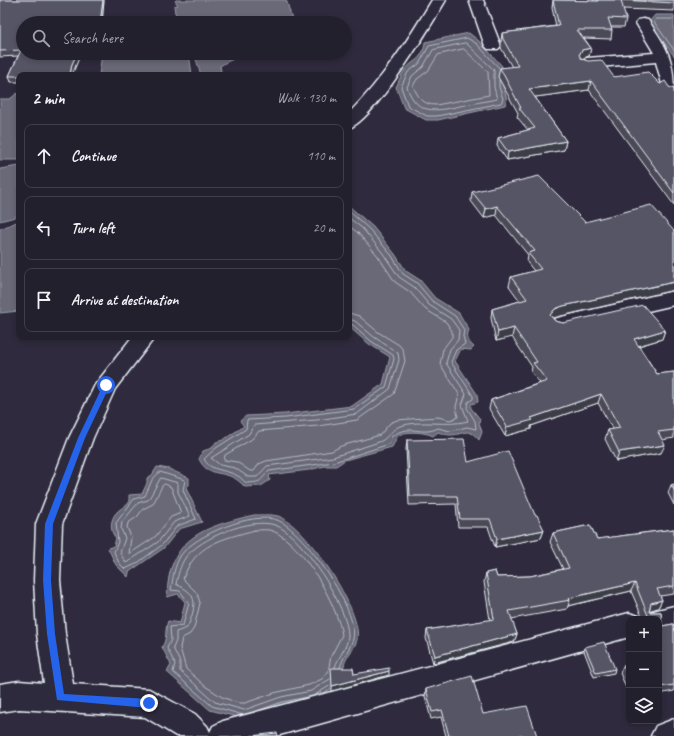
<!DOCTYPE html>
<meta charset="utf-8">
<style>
:root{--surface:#23202e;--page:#2b2836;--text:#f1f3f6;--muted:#a3a3aa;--line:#403e4a}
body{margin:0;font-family:Caveat,sans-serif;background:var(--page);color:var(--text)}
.controls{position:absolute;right:12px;bottom:12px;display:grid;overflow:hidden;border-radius:8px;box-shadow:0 2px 6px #0003}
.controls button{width:36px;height:36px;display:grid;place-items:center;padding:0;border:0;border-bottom:1px solid var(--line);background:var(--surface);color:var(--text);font:20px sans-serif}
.stop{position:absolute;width:12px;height:12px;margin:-9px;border:3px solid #2563eb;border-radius:50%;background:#fff}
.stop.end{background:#2563eb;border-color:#fff;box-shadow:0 1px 4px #0008}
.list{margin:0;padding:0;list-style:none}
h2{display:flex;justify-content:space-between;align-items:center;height:52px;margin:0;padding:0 16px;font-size:17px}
h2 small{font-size:13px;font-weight:400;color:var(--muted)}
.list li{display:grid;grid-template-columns:26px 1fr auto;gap:12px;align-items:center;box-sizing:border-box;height:64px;margin:0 8px 8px;padding:0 8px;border:1px solid var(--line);border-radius:8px}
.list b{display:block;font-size:15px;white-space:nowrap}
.list em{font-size:13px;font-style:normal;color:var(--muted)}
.icon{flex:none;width:22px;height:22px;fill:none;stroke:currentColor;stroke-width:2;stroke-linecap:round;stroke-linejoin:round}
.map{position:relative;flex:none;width:674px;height:736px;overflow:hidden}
.search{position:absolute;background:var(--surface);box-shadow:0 2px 6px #0003;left:16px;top:16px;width:336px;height:44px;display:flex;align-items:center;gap:10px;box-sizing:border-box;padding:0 14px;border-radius:22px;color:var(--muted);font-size:15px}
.panel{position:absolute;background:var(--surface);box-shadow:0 2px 6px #0003;left:16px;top:72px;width:336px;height:268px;border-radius:8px}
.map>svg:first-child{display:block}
.water{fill:#696978;stroke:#9c9fab}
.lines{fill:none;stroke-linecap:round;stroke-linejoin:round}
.shore{stroke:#b5bbc5;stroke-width:1}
.minor-casing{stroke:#e8f1f8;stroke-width:3}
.tertiary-casing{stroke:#e8f1f8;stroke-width:3}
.minor{fill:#2f2a3d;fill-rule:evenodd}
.tertiary{fill:#2f2a3d;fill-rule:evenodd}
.wall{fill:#4b4957;stroke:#e8f1f8}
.shaded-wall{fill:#3d3c47;stroke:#e8f1f8}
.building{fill:#575565;stroke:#e8f1f8}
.route{fill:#2563eb}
</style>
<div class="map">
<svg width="674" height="736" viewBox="0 0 674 736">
<rect width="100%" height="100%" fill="#2f2a3d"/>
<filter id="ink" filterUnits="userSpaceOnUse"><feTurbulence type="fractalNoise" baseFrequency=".025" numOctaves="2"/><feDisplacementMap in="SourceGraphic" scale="8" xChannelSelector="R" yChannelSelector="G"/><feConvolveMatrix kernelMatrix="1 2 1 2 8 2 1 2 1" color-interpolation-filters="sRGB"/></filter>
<g filter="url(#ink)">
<g class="water">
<path d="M176,0H285L287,2L293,23H181V19L175,13L174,6L178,5L175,1Z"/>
<path d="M655,15H674V56L649,22Z"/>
<path d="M469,33L479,41L502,66L503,86L507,99L505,105L438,120H426L404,108L396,87C399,82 401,74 405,70C413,59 423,61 425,42Z"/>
<path d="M102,53H189L192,75H99Z"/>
<path d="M194,53H247C238,58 228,60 220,66L221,71L217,75H201Z"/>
<path d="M19,93V160H0V99H10L16,94Z"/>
<path d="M19,166V216L0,221V169Z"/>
<path d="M349,206L373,227L395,254L406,271L420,280L435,298L459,313L469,330C466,337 468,342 474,347L471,350L461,349L455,361L477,394L478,402L471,404V408L480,419L479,423L482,432L479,440C468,426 464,435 450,435C446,435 441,433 438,432L433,436C426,432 408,431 401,434C395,437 395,443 392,447L345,460L336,466H325L309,470L269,475L270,480L261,486L245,487C241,483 237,479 232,477C219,471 207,476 199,459L203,451L212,448L216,442L223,440L244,426L240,421L246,416L285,414L352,406L383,384L390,357L369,344L349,327Z"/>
<path d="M19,221V311L0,313V229Z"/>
<path d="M157,467L169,469L189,478V485L186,488L202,522L179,529L164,548L129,572L128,577L116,565L108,548L114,546L116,538C109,531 110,518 118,511C121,508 125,507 129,503V495L142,494L147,483V478L152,475Z"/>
<path d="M254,515C261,515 271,514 278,516C306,525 364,613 357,640C355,648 348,654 345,662C343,668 342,676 341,683L314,699L245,719L210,710L167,672L171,665L162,647C168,637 164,631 168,621L180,623L185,602L178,594L167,597C168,538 203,527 254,515Z"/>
</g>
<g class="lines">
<g class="shore">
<path d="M674,19H656L654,22L674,50"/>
<path d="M466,43L494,70V87L497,99C485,101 472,104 460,106C436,111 417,116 407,87L412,76L423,67L433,50Z"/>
<path d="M464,49L488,72L489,95L436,105C423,105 418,97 413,86L417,79L428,71L438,55Z"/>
<path d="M499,68L477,44L467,38L429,46L419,64L408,72L401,87L408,106L427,116H437L501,103L503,99L499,87V80"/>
<path d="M349,211L370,230L392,256L403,274L417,283L432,301L455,316L464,330L463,336L465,344L456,350L451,362L473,396V399L468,402L467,408L475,421L476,429L467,427L450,431L438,428C421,437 410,422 391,437L390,443L383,446L334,462L269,471C258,482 263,482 246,483C232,466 212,475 204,459L216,448L246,429L247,420L286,418L354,409L386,387L394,359L393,355L371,341L353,325L349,324"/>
<path d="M349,218L362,228L382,252L399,277L414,287L429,305L451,319L459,330L458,340L450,349L446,363L466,394L462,405L468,421C446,427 422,419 400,426C390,430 388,439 379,442L333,457L267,466L257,477H248L235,468L220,465L211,458L249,434L254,425L317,420L357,414L390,389L399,360L398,353L374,337L355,321L349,319"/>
<path d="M349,226L358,233L378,256L395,282L410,292L425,309L446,322L452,331V337L443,349L440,364L459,394L456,407L458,417L450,420L438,417L397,420L390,423L380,435L341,446L332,451L266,461L259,464L254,471H250L237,462L224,460L225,455L252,439L259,431L318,426L357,420L394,394L405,361L403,350L399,345L378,332L359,316L349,313"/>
<path d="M160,472L185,480L183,490L196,519L177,526L162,545L136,564L125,569L119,563L114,552L118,542L116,523L134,499L145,496L152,480Z"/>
<path d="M161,478L178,483V492L190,516L174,522L158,542L126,563L120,553L125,538L121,529L122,522L138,503L148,500Z"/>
<path d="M165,484L171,487L181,513L171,517L155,537L129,554L131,537L127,527L128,523L137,517L143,509L153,504L162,486Z"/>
<path d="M255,530C261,530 268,529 273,531C303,544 337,604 342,635L331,656L328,672L322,679L309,685L274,693L245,703H238L222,697L205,686L186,669L180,648L182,638L190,634L194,628L200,603L197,593L183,579C195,544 222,539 255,530Z"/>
<path d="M330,679L311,691L281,697L244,710L215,702L180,671V662L173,648L176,641V632L187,628C191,620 197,604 192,596C189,590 181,587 176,584C178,575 180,566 185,558C200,538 250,517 275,525C302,534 349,609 348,636C348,647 338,657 335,667"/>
<path d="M254,712L282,702L313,696L331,685"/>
<path d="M243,715L212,706L173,672L175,664L167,648L171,640L170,627L183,625L189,603L180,591L171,590C173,578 174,566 181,555C195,535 253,511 277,520C304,530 360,612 353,639C350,649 343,657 340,667"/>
</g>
<g class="minor-casing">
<g id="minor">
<path d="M469,0H483L501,46L498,49H488L485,46Z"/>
<path d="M643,19L648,20C669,51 674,59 674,97L668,95L663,88L656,62L587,68L581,66L579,63L581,60L587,58L654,53L636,23L638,20Z"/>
<path d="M674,291V305L561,331L554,329L550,324L554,319L561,317Z"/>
<path d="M674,606V630L659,633V619H646L649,612Z"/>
<path d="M629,613L639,616L640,619H629V637L276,736H208L213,726L223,721Z"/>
</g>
</g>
<g class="tertiary-casing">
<g id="tertiary">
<path d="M432,0H446C432,24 373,122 349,128V113C382,80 408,40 432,0Z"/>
<path d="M132,337H155L115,389L93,438L62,524L60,580L65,634L73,684L149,689L195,714L207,726L212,736H176L145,717L19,709L0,712V684L19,681L44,683L37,634L34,580L36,524L69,438L95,385Z"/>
<path d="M674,719V736H651L656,726Z"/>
</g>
</g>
<use href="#minor" class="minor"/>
<use href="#tertiary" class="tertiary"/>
</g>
<g class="wall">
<path d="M0,0H104L102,23H23V53H81L74,70L19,75V82H11L9,76L18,56L0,57Z"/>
<path d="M553,0L594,1L593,0H674V11L623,9L626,19L624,27H611L612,30L611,39L584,38L591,48L589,56L582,58L614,77L660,84L674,89V205L589,90L535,97L566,141L564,150L507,160L497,146L498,138L528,130L517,117L518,113L498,77L500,68L512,67L501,48V42L502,33L556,26L552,8Z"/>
<path d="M472,192L585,222L674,231V290L561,316L553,318L555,321L563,323L665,330L662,339L639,346L657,374L674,372V438L662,440L661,453L616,461L605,439L608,430H613L598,403L531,426V429L505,436L489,409L491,400L540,383L531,372L532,367L512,337L496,341L491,318L492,309L520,301L509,286L511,277L534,271L527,262L528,255L496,215L484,218L471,201Z"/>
<path d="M407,440L468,462L535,515L544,530L541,538L495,547L488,527H458L456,504L409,505L406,449Z"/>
<path d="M674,484V505L668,493L671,485Z"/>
<path d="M590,525L597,539L674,529V594L660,596L662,600L658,608L649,611V612H661L662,626L673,624L674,626V691L659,694V619H642H643L631,591L568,606L567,609L511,619L517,634L514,642L433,663L426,638L427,630L490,620L484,582L486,573L495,571L497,577L530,576L563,569L550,542L553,533Z"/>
<path d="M585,647L615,669L614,673L594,677L584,651Z"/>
<path d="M629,665V695L620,673L623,666Z"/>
<path d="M426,689L483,714L537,736H446L441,717L431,719L425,696Z"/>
</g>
<g class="shaded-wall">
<path d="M103,0H104L102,23H100Z"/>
<path d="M591,48L589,56L581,59L579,55L582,50Z"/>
<path d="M77,53H81L74,70L72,75H70L72,64Z"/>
<path d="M591,81L589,90L528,98L529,89Z"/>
<path d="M566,141L564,150L507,160L508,152Z"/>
<path d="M497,206L496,215L484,218L486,209Z"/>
<path d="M674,282V290L561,316L553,318L550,315L555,309L563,306Z"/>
<path d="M514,328L512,337L496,341L498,332Z"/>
<path d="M665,330L662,339L631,348L634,339Z"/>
<path d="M601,394L598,403L531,426V429L505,436L507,427L531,418Z"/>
<path d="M665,445L661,453L616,461L619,452Z"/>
<path d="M544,530L541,538L495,547L497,539Z"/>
<path d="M635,583L631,591L568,606L570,600L569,598Z"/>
<path d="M662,600L658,608L648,611L651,603Z"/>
<path d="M517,634L514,642L433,663L435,656Z"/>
<path d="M389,671V675L332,691V686Z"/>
</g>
<g class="building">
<path d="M0,0H103L100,23H23V53H77L72,64L70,75H19V76H9L21,50L0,51Z"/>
<path d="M553,0L598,1V0H674V3L621,0L626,19L608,18L612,30H577L591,48L582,50L579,55L582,59L588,61L601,60L614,77L648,72L660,84L665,81L669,87L674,89V193L591,81L529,89L566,141L508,152L498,138L535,128L519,108H521L500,68L518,66L503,39L502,33L559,26Z"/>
<path d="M539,176L585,222L651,205L674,231V282L563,306L555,309L550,315L555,321L563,323L643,305L665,330L634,339L657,374L674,372V430L658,432L665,445L619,452L608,430L620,428L601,394L531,418L533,420L507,427L491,400L547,381L533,363L537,362L514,328L498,332L492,309L527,299L511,277L541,269L528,253L535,251L497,206L486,209L472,192Z"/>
<path d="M464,439L468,462L508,451L535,515H537L544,530L497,539L490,519H460L457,496H410L407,440Z"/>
<path d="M674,484V490L671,485Z"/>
<path d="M590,525L597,539L674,529V586L657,589L662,600L651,603L649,612H661L662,626L673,624L674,626V685L659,687V619H642L649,618L635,583L569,598L570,600L509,611L517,634L435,656L427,630L494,619L486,573L495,571L497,577L530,576L569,568L553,533Z"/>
<path d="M604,642L615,669L596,673L585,647Z"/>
<path d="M629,665V679L623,666Z"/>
<path d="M331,668H353L354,674L389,668V671L332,686Z"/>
<path d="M472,676L483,714L527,706L537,736H449L442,710L432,712L426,689Z"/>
<path d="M277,733L278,736H251Z"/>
</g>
</g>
<path class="route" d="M106,382L110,385L85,438L53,524L51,580L55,634L64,694L149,699L153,703L149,708L57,700L47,634L43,580L45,524L78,438L103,385Z"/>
</svg>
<div class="controls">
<button>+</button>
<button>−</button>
<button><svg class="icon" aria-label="layers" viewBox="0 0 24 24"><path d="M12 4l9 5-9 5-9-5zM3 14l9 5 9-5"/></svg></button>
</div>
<div class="stop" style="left:106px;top:385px"></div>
<div class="stop end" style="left:149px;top:703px"></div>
<div class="search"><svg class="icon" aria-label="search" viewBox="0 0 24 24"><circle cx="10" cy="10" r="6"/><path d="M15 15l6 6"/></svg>Search here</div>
<section class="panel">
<h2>2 min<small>Walk · 130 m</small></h2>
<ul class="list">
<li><svg class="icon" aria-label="ahead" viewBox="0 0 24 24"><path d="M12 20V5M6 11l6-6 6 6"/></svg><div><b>Continue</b></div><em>110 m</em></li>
<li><svg class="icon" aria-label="left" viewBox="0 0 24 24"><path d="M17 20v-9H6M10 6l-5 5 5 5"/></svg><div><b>Turn left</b></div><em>20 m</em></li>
<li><svg class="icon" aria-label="arrive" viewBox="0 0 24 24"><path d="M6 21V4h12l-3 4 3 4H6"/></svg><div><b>Arrive at destination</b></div></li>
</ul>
</section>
</div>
